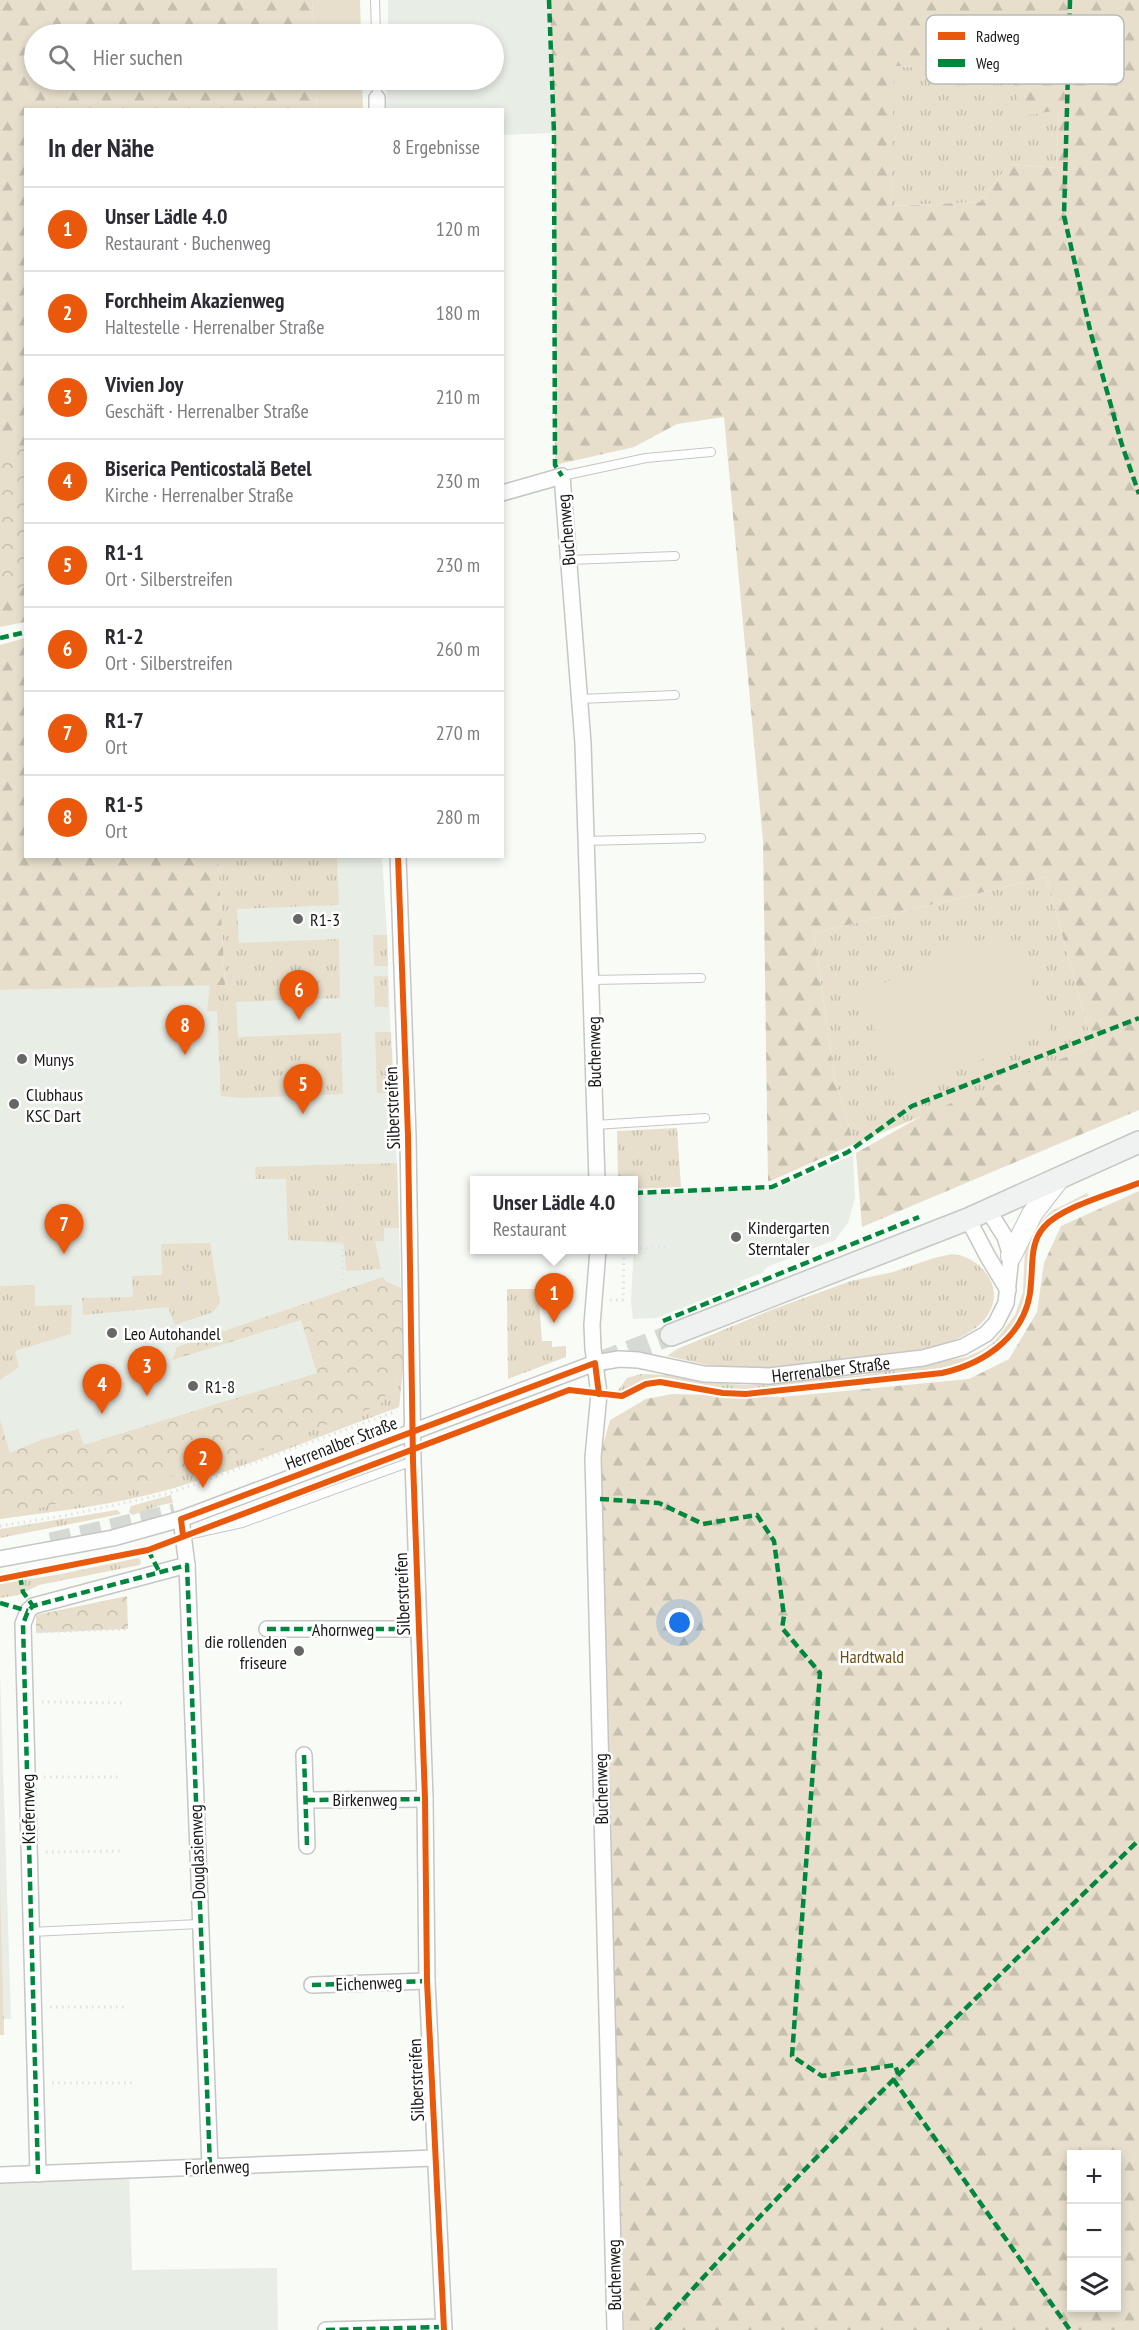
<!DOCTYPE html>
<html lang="de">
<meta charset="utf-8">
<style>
:root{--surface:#fff;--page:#f2f2f3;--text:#2b2b33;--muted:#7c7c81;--line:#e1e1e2;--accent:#ea580c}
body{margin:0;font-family:"PT Sans Narrow",sans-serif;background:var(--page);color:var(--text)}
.controls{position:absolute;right:18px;bottom:18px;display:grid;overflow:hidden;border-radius:0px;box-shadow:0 3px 9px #0003}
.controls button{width:54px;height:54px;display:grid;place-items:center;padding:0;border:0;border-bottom:2px solid var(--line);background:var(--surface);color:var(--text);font:30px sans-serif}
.you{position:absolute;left:680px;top:1623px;width:21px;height:21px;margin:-15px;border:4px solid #fff;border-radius:50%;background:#1a73e8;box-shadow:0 0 0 9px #1a73e833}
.badge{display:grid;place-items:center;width:39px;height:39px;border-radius:50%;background:var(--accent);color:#fff;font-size:20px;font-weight:700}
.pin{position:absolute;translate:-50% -50px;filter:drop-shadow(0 2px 3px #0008)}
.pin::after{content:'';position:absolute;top:32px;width:21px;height:18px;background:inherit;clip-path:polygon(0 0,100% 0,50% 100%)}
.popup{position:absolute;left:470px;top:1176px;width:168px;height:78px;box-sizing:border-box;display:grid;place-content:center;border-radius:0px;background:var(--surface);filter:drop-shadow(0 2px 4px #0005);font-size:20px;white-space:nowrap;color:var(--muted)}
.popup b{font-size:22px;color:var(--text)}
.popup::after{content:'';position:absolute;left:50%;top:100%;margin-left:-12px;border:12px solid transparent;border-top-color:var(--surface)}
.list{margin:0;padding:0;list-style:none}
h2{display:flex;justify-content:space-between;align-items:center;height:78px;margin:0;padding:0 24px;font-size:26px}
h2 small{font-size:20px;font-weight:400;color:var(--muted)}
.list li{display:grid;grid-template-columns:39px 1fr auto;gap:18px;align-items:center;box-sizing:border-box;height:84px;padding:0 24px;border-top:2px solid var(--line)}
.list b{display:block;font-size:22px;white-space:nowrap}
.list p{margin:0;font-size:20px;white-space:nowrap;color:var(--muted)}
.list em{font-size:20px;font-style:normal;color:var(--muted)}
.icon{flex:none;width:33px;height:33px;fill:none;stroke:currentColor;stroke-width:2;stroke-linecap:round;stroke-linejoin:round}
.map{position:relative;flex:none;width:1139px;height:2330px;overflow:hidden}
.search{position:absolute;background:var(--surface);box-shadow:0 3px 9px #0003;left:24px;top:24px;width:480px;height:66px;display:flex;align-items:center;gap:15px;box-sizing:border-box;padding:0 21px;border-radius:33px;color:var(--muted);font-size:22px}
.panel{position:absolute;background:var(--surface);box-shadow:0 3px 9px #0003;left:24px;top:108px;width:480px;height:750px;border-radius:0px}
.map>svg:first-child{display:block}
.built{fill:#e8ede5}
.grass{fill:url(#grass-tufts)}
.forest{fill:url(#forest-firs);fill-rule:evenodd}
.park{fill:url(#park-crowns)}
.garden{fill:#e7dfcc}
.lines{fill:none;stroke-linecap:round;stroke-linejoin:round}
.secondary-tunnel{stroke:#d7d9d5;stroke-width:21;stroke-dasharray:21 10;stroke-linecap:butt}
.service-casing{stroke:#c5c7c4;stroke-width:10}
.minor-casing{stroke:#c5c7c4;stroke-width:18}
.tertiary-casing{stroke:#c5c7c4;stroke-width:22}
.secondary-casing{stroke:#c5c7c4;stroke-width:24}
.path{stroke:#e2e2e2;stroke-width:3;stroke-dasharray:1.5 4.5;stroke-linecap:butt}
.service{stroke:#fefefe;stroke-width:8}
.minor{stroke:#fefefe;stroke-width:15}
.tertiary{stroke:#fefefe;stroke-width:20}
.secondary{stroke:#eff2f0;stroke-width:21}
.quiet{stroke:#00873e;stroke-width:4.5;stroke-dasharray:9 4.5;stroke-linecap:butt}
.cycleway-casing{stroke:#fff;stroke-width:10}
.cycleway{stroke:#e8590c;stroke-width:6}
.poi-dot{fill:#676865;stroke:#fff;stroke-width:2}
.labels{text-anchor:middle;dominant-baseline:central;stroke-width:5;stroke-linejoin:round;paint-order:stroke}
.street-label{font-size:18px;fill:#181917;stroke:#fff}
.poi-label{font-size:18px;fill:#181917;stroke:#fff;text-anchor:start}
.park-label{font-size:18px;fill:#6b5011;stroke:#fff}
.key{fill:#fff;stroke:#babab9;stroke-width:1.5}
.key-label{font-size:16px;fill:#181917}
</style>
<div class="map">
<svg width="1139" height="2330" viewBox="0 0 1139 2330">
<defs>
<pattern id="grass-tufts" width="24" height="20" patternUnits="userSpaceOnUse" patternTransform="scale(1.5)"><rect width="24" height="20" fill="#e7dfcc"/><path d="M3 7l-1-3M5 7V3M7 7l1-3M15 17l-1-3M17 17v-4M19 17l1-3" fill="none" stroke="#c5bfae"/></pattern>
<pattern id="forest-firs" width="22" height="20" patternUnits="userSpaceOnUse" patternTransform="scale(1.5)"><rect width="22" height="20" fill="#e7dfcc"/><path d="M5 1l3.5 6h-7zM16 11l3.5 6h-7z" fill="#c5bfae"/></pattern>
<pattern id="park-crowns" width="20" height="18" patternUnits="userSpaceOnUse" patternTransform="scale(1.5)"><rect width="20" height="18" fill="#e7dfcc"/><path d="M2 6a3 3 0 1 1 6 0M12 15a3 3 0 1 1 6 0" fill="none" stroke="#c5bfae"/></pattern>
</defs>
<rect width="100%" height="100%" fill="#f9fbf7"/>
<g class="built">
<path d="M388,0H550L554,133L503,135L502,110H386L387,80H494V34H388Z"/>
<path d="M218,857H382L387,935L394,1127L397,1163L403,1367L399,1407L237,1467L169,1489L88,1507L0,1519V990L225,984Z"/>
<path d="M853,1155L855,1197L848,1223L835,1240L767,1267L762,1273L741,1281V1285L656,1318L633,1319L631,1302L634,1244V1194L725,1189L773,1190Z"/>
<path d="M0,1672L11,2019H4V2035H0Z"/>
<path d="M129,2170L132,2270L277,2268L278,2330H0V2176Z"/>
</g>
<g class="grass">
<path d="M893,66L1010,71L1059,109L1056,168L1009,164L980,202L891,206Z"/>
<path d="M218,857H337L339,905L237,909L239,943L339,939L340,998L236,1002L238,1037L341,1033L343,1094L241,1098L221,1096L217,1011H207L210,985L225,984Z"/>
<path d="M1046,877L1093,1046L854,1144L834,1075L814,933Z"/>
<path d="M373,935H387L388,966H374Z"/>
<path d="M374,976H388V1007H375Z"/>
<path d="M375,1032H391L394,1093H377Z"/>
<path d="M677,1128L681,1187L634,1189V1180H618L617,1131Z"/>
<path d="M397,1163L399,1228H384V1241H375L381,1269L346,1271L344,1243L288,1240L286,1179H256L255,1167Z"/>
<path d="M1087,1193L1089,1197C1080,1200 1071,1203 1063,1207C1008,1236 1044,1286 1013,1327C1002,1342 988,1353 970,1360C943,1371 910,1372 881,1376C836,1382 789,1390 744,1390C731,1390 717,1388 703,1386C689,1384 674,1377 659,1378C643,1378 632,1392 616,1393L627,1378L641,1374L668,1375L706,1382L746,1385L863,1375L967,1357L984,1349L995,1341L1015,1315L1023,1292L1025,1248L1036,1227L1050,1212Z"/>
<path d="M210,1243L220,1303L213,1312L175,1325L168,1307L83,1315L82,1298L133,1297L132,1276L162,1275L161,1244Z"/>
<path d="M952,1254C979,1256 1005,1285 989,1313C978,1332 954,1341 935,1348L757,1369L716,1367L667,1356L677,1349L771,1310L851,1281L893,1272L934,1258Z"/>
<path d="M35,1285V1306L72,1305L71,1334L15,1351L19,1367L0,1380V1286Z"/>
<path d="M507,1289H538L542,1341H552V1347L566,1346V1357L508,1379Z"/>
<path d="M403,1367L399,1407C323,1435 248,1466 171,1489C115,1505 57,1511 0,1519V1516L98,1495L229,1461L380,1405Z"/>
<path d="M171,1495L173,1503C159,1504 146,1511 132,1515L129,1512L131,1506Z"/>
<path d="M117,1510L121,1514L0,1538V1529Z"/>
<path d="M138,1558L141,1560L140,1565L39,1585L19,1595L0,1598V1584L61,1574Z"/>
<path d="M0,1885L4,2035H0Z"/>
</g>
<g class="forest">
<path d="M0,0H312L314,34H34V80H315L317,109L26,110L25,622L0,627Z"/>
<path d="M550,0H1139V1110L862,1227L856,1153L927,1113L1093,1046L1046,877L814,933L834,1075L854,1144L768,1182L763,841L724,417L677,424L634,447L555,465L554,133ZM894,66L1010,71L1023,116L1059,110L1056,168L1009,164L980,202L891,206Z"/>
<path d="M25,638L26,856L218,857L225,985L0,990V645Z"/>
<path d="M1139,1191V2330H624L599,1458L610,1420L646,1399L672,1394L782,1397L969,1379L1009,1359L1037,1312L1044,1263L1061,1226ZM1072,2154H1116V2308H1072Z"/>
</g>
<g class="park">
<path d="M25,448V586L0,594V451Z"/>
<path d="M383,1277L385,1281L401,1288L403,1367L380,1405L229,1461L98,1495L0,1516V1420L10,1453L38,1441L78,1429L84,1445L317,1373L301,1320L172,1360L177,1347Z"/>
<path d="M127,1596L128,1629L36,1633V1615Z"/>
</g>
<g class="garden">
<path d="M312,0H360L361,34H314Z"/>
<path d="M315,80H362L363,109H317Z"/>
<path d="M1007,929L1051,1029L903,1094L859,994Z"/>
</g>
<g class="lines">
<g class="secondary-tunnel">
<path d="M600,1362L671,1335"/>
<path d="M51,1543L175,1514"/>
</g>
<g class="service-casing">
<g id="service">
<path d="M375,0L376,34"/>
<path d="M377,80V98"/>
<path d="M562,476L646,458L711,452"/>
<path d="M569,560L675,556"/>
<path d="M580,699L675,695"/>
<path d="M586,841L701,838"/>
<path d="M592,980L701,978"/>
<path d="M595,1125L705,1118"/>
<path d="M183,1536L242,1523L413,1461"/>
<path d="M31,1932L199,1924"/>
</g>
</g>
<g class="minor-casing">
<g id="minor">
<path d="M377,98V110"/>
<path d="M502,493L562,476L583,743L597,1180"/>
<path d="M398,856L408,1136L413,1461L425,1799L427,1981L444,2330"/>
<path d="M968,1219L988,1257L1008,1290"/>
<path d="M598,1250L592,1325L593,1348L599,1394L593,1457L615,2330"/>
<path d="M181,1519L187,1565L210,2167"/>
<path id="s1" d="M0,1559L113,1538L181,1519L595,1363L619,1359L638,1360L704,1374L769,1376L923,1358L963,1347L986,1334L996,1323L1006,1303L1011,1256L1005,1237L988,1210"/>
<path d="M267,1629H419"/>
<path d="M304,1755L307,1846"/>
<path d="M306,1800L425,1799"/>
<path d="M312,1985L427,1981"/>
<path d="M38,2174L23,1624L28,1611L33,1606L187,1565"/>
<path d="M0,2175L434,2158"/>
<path d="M326,2330L443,2327"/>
</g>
</g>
<g class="tertiary-casing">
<path id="tertiary" d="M1011,1256L1032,1214L1059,1179"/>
</g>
<g class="secondary-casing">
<path id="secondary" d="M671,1335L968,1219L1139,1142"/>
</g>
<g class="path">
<path d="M332,1199H342L343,1280"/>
<path d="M341,1238L384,1234"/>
<path d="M634,1248L670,1247"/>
<path d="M610,1300H623L624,1250"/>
<path d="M174,1333L172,1326L196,1243"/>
<path d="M569,1390L583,1392"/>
<path d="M0,1526L68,1515L170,1493L397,1411"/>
<path d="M40,1632L128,1629"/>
<path d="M42,1702L125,1703"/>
<path d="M44,1777H122"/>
<path d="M46,1852L124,1851"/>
<path d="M50,2007H128"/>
<path d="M52,2083H133"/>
</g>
<use href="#service" class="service"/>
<use href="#minor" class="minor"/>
<use href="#tertiary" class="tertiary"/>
<use href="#secondary" class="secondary"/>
<g class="quiet">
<path d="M549,0L554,133L555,465L562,476"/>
<path d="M1070,0L1064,216L1091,334L1122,445L1139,494"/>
<path d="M0,638L26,632"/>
<path d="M634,1193L772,1187L848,1152L912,1106L1139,1018"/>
<path d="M663,1321L919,1217"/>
<path d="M600,1499L659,1503L703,1524L757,1515L774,1541L784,1616L782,1628L820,1673L792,2056L822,2076L895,2065L898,2074"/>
<path d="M148,1550L160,1573"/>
<path d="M20,1576L23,1592L33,1606"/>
<path d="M0,1603L28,1611"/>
<path d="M267,1629H419"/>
<path d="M304,1755L307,1846"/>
<path d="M306,1800L425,1799"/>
<path d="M312,1985L427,1981"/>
<path d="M893,2079L1070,2330"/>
<path d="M38,2174L23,1624L28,1611L33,1606L187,1565L210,2167"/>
<path d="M326,2330L443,2327"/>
<path d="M656,2330C808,2158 974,2000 1139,1840"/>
</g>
<g class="cycleway-casing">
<g id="cycleway">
<path d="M398,856L408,1136L413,1461L425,1799L427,1981L444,2330"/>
<path d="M183,1536L181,1519L595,1363L599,1394"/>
<path d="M0,1579L148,1550L569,1390L622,1396L646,1384L660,1382L723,1393L746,1394L942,1373C987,1363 1029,1333 1031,1283C1033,1263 1030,1243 1044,1227C1061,1207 1114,1193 1139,1183"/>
</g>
</g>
<use href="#cycleway" class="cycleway"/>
</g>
<g class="poi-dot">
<circle cx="298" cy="919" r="6"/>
<circle cx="22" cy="1059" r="6"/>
<circle cx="14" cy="1104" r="6"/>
<circle cx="736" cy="1237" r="6"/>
<circle cx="112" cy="1333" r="6"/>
<circle cx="193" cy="1386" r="6"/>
<circle cx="299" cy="1651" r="6"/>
</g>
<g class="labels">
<g class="street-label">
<text transform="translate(566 530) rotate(-95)">Buchenweg</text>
<text transform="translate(594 1052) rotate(-91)">Buchenweg</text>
<text transform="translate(392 1108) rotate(-92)">Silberstreifen</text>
<text stroke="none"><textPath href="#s1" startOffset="866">Herrenalber Straße</textPath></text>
<text transform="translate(341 1443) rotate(-21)">Herrenalber Straße</text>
<text transform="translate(402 1594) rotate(-92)">Silberstreifen</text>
<text x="343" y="1629">Ahornweg</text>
<text transform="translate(601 1789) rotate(-91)">Buchenweg</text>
<text x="365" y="1799">Birkenweg</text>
<text transform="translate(28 1809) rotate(-91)">Kiefernweg</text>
<text transform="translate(197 1852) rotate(-92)">Douglasienweg</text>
<text transform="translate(369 1983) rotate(-2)">Eichenweg</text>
<text transform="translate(416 2080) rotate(-92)">Silberstreifen</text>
<text transform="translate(217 2167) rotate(-2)">Forlenweg</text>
<text transform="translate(614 2275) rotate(-91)">Buchenweg</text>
</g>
<g class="poi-label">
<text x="310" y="919">R1-3</text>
<text x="34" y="1059">Munys</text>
<text x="26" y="1094">Clubhaus<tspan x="26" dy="21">KSC Dart</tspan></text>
<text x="748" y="1227">Kindergarten<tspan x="748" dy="21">Sterntaler</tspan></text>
<text x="124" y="1333">Leo Autohandel</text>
<text x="205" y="1386">R1-8</text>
<text x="287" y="1641" text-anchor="end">die rollenden<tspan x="287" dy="21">friseure</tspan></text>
</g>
<g class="park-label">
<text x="872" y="1656">Hardtwald</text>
</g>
</g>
<rect x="926" y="15" width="198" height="69" rx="9" class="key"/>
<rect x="938" y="32" width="27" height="8" fill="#e8590c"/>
<rect x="938" y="59" width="27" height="8" fill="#00873e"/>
<g class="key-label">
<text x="976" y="42">Radweg</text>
<text x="976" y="69">Weg</text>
</g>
</svg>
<div class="controls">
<button>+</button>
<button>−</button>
<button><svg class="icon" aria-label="layers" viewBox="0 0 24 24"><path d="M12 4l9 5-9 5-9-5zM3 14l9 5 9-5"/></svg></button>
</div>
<div class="you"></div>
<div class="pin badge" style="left:554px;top:1323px">1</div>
<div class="popup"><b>Unser Lädle 4.0</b>Restaurant</div>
<div class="pin badge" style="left:203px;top:1488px">2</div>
<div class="pin badge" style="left:147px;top:1396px">3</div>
<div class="pin badge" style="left:102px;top:1414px">4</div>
<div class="pin badge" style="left:303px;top:1114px">5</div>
<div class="pin badge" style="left:299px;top:1020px">6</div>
<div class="pin badge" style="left:64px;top:1254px">7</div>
<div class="pin badge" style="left:185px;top:1055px">8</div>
<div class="search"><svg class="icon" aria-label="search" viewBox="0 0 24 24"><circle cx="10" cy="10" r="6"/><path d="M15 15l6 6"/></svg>Hier suchen</div>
<section class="panel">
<h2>In der Nähe<small>8 Ergebnisse</small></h2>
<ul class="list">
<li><span class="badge">1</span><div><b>Unser Lädle 4.0</b><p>Restaurant · Buchenweg</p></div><em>120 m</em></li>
<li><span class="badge">2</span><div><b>Forchheim Akazienweg</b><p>Haltestelle · Herrenalber Straße</p></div><em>180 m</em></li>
<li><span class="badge">3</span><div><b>Vivien Joy</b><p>Geschäft · Herrenalber Straße</p></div><em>210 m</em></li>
<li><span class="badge">4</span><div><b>Biserica Penticostală Betel</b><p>Kirche · Herrenalber Straße</p></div><em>230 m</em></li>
<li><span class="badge">5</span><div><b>R1-1</b><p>Ort · Silberstreifen</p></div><em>230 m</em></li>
<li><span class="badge">6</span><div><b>R1-2</b><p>Ort · Silberstreifen</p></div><em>260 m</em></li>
<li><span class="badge">7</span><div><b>R1-7</b><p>Ort</p></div><em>270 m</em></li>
<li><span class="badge">8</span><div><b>R1-5</b><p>Ort</p></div><em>280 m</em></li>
</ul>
</section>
</div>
